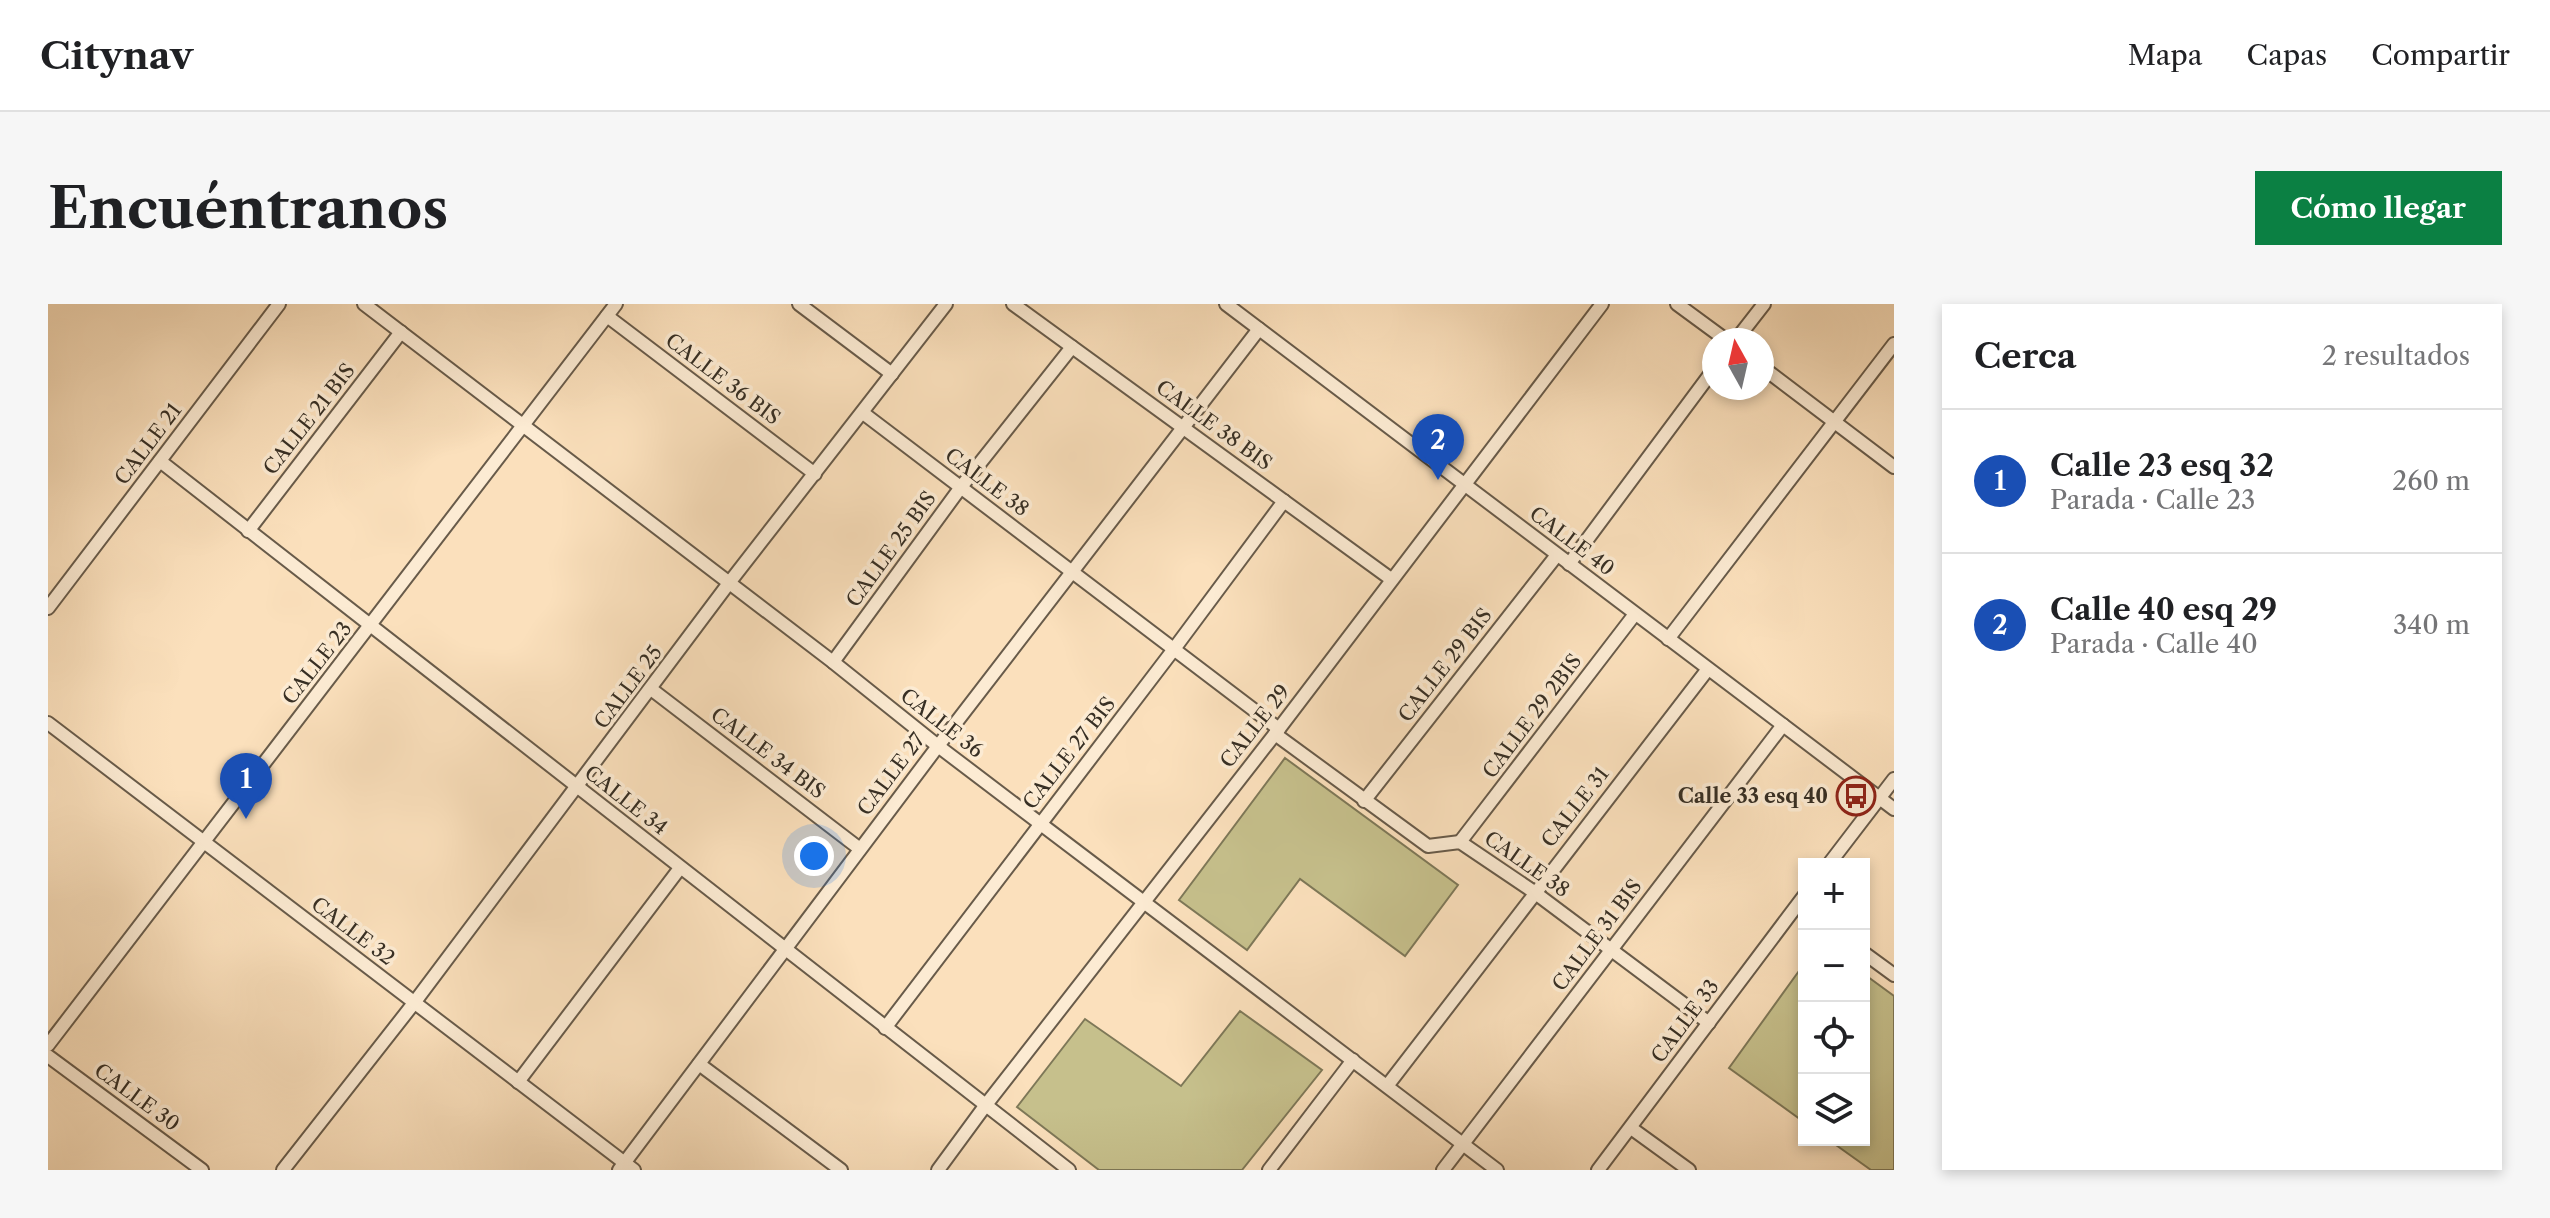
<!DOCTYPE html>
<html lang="es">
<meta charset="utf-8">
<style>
:root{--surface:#fff;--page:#f6f6f6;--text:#202124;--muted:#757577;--line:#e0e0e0;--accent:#0b8043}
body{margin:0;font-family:"Libre Caslon Text",serif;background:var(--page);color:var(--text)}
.controls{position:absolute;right:24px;bottom:24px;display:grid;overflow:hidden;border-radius:0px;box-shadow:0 4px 12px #0003}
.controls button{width:72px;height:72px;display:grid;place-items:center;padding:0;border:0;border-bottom:2px solid var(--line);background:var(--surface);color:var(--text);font:40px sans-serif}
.compass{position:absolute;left:1654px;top:24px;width:72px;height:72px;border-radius:50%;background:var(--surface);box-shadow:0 4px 12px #0003;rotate:352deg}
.you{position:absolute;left:766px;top:552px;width:28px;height:28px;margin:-20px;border:6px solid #fff;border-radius:50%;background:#1a73e8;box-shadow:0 0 0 12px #1a73e833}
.badge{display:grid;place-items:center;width:52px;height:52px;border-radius:50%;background:var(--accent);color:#fff;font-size:26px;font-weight:700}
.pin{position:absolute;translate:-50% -66px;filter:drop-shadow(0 2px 4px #0008)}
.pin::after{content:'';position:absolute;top:42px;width:28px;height:24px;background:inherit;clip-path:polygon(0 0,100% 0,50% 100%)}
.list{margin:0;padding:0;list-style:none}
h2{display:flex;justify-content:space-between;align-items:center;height:104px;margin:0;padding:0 32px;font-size:34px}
h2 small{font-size:26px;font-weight:400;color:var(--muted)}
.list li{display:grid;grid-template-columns:52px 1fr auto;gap:24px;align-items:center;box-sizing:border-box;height:144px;padding:0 32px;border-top:2px solid var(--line)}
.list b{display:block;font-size:30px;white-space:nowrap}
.list p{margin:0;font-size:26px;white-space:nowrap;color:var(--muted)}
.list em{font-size:26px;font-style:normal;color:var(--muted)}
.icon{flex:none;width:44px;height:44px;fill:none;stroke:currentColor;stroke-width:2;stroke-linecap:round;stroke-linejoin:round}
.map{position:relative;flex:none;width:1846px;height:866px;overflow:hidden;border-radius:0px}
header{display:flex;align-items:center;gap:48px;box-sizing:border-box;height:112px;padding:0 40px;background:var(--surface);border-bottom:2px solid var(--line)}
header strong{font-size:38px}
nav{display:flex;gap:44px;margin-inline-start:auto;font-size:28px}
.intro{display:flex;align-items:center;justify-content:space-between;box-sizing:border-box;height:192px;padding:0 48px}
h1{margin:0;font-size:56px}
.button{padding:20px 36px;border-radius:0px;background:var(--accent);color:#fff;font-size:28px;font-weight:700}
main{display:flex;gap:48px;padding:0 48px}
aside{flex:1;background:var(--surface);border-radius:0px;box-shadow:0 4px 12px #0003}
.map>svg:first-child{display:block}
.green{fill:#c6c08c;stroke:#7e7858;stroke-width:2}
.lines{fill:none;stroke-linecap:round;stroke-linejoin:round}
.street-casing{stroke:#685b4a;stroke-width:16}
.street{stroke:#fcebd3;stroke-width:12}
.labels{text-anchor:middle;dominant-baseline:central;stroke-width:7;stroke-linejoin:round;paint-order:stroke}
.street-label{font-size:20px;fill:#372f24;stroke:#fcebd3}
.poi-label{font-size:20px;font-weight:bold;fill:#372f24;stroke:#fcebd3;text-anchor:end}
</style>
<header>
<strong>Citynav</strong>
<nav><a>Mapa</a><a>Capas</a><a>Compartir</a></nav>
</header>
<div class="intro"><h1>Encuéntranos</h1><a class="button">Cómo llegar</a></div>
<main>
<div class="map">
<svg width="1846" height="866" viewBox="0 0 1846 866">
<rect width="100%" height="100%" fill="#fbe0bc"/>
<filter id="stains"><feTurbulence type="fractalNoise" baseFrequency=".0025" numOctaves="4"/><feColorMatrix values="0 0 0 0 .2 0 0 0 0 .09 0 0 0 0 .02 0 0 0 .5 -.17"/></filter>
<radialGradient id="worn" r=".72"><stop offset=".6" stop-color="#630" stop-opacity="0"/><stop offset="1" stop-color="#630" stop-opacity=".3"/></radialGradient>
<g class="green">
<path d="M1237,454L1410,581L1357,652L1252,575L1199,646L1131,596Z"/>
<path d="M1756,660V818L1681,764Z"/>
<path d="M1816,670L1846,692V866H1823L1781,836H1816Z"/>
<path d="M1192,707L1274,766L1194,866H1051L969,803L1037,715L1133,782Z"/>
</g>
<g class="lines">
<g class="street-casing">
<g id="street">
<path d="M316,0L785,358L890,442L1449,866"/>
<path d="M751,0L844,70"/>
<path d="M965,0L1343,275"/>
<path d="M1178,0L1846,505"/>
<path d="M1629,0L1678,36"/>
<path d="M559,12L767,170"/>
<path d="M1688,36L1716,0"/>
<path d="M1714,63L1846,163"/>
<path d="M815,109L1231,425"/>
<path d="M112,157L1021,866"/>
<path d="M200,227L353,28"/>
<path d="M1521,260L1666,65"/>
<path d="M0,304L231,0"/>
<path d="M1620,335L1846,40"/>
<path d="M785,358L913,183L1024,43"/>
<path d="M603,385L812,545"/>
<path d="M0,419L586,866"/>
<path d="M1227,430L1380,542L1412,538L1486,588L1661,719"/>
<path d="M1316,497L1509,251"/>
<path d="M1412,538L1587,310"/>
<path d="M1781,560L1846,475"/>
<path d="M1816,649L1846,671"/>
<path d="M837,724L1126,345L1236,197"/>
<path d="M0,741L568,0"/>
<path d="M0,752L154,866"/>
<path d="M651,760L793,866"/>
<path d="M470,778L632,564"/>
<path d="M1339,782L1660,365"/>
<path d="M1583,824L1641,866"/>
<path d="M235,866L366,699L681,279L898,0"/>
<path d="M571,866L890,442L1211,25"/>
<path d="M890,866L937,802L1227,430L1554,0"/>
<path d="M1221,866L1305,756"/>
<path d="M1395,866L1735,421"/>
<path d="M1550,866L1756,592"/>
</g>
</g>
<use href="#street" class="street"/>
</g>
<defs>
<g id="bus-ring" transform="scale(2)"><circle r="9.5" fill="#fcebd3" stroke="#8f2418" stroke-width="1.5"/><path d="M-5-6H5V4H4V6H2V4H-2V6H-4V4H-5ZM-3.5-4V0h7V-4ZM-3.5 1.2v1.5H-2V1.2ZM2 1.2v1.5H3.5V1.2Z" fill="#8f2418"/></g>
</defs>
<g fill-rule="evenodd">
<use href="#bus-ring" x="1808" y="492"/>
</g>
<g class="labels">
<g class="street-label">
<text transform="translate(675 75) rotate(37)">CALLE 36 BIS</text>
<text transform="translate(261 115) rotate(-52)">CALLE 21 BIS</text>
<text transform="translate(1166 121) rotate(36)">CALLE 38 BIS</text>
<text transform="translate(100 140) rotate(-53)">CALLE 21</text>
<text transform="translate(939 178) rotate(37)">CALLE 38</text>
<text transform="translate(1524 237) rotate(37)">CALLE 40</text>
<text transform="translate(843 245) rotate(-54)">CALLE 25 BIS</text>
<text transform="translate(269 359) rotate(-52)">CALLE 23</text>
<text transform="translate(1397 361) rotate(-52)">CALLE 29 BIS</text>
<text transform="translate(580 383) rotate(-53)">CALLE 25</text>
<text transform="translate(1484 412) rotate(-53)">CALLE 29 2BIS</text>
<text transform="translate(894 419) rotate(38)">CALLE 36</text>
<text transform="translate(1207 422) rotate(-52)">CALLE 29</text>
<text transform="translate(720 449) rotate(37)">CALLE 34 BIS</text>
<text transform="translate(1021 449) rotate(-52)">CALLE 27 BIS</text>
<text transform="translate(843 470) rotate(-53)">CALLE 27</text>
<text transform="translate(578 496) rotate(38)">CALLE 34</text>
<text transform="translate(1527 503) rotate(-52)">CALLE 31</text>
<text transform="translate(1479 560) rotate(35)">CALLE 38</text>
<text transform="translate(305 627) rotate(37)">CALLE 32</text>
<text transform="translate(1549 631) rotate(-53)">CALLE 31 BIS</text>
<text transform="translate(1637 717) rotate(-53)">CALLE 33</text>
<text transform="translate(89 793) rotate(36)">CALLE 30</text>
</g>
<g class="poi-label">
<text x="1780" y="492">Calle 33 esq 40</text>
</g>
</g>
<rect width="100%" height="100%" filter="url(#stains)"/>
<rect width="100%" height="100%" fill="url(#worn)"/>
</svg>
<div class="controls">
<button>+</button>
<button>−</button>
<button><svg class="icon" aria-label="locate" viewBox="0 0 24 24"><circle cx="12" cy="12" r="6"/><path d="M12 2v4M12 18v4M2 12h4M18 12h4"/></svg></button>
<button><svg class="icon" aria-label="layers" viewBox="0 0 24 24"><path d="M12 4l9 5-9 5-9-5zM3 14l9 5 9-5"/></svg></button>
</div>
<svg class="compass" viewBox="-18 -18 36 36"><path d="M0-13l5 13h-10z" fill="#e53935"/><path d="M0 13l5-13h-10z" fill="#757577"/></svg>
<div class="you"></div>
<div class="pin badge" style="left:198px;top:515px;background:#1a4fb4">1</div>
<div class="pin badge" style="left:1390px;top:176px;background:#1a4fb4">2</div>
</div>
<aside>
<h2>Cerca<small>2 resultados</small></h2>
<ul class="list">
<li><span class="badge" style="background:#1a4fb4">1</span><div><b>Calle 23 esq 32</b><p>Parada · Calle 23</p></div><em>260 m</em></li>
<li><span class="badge" style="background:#1a4fb4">2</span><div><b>Calle 40 esq 29</b><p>Parada · Calle 40</p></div><em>340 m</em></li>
</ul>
</aside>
</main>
